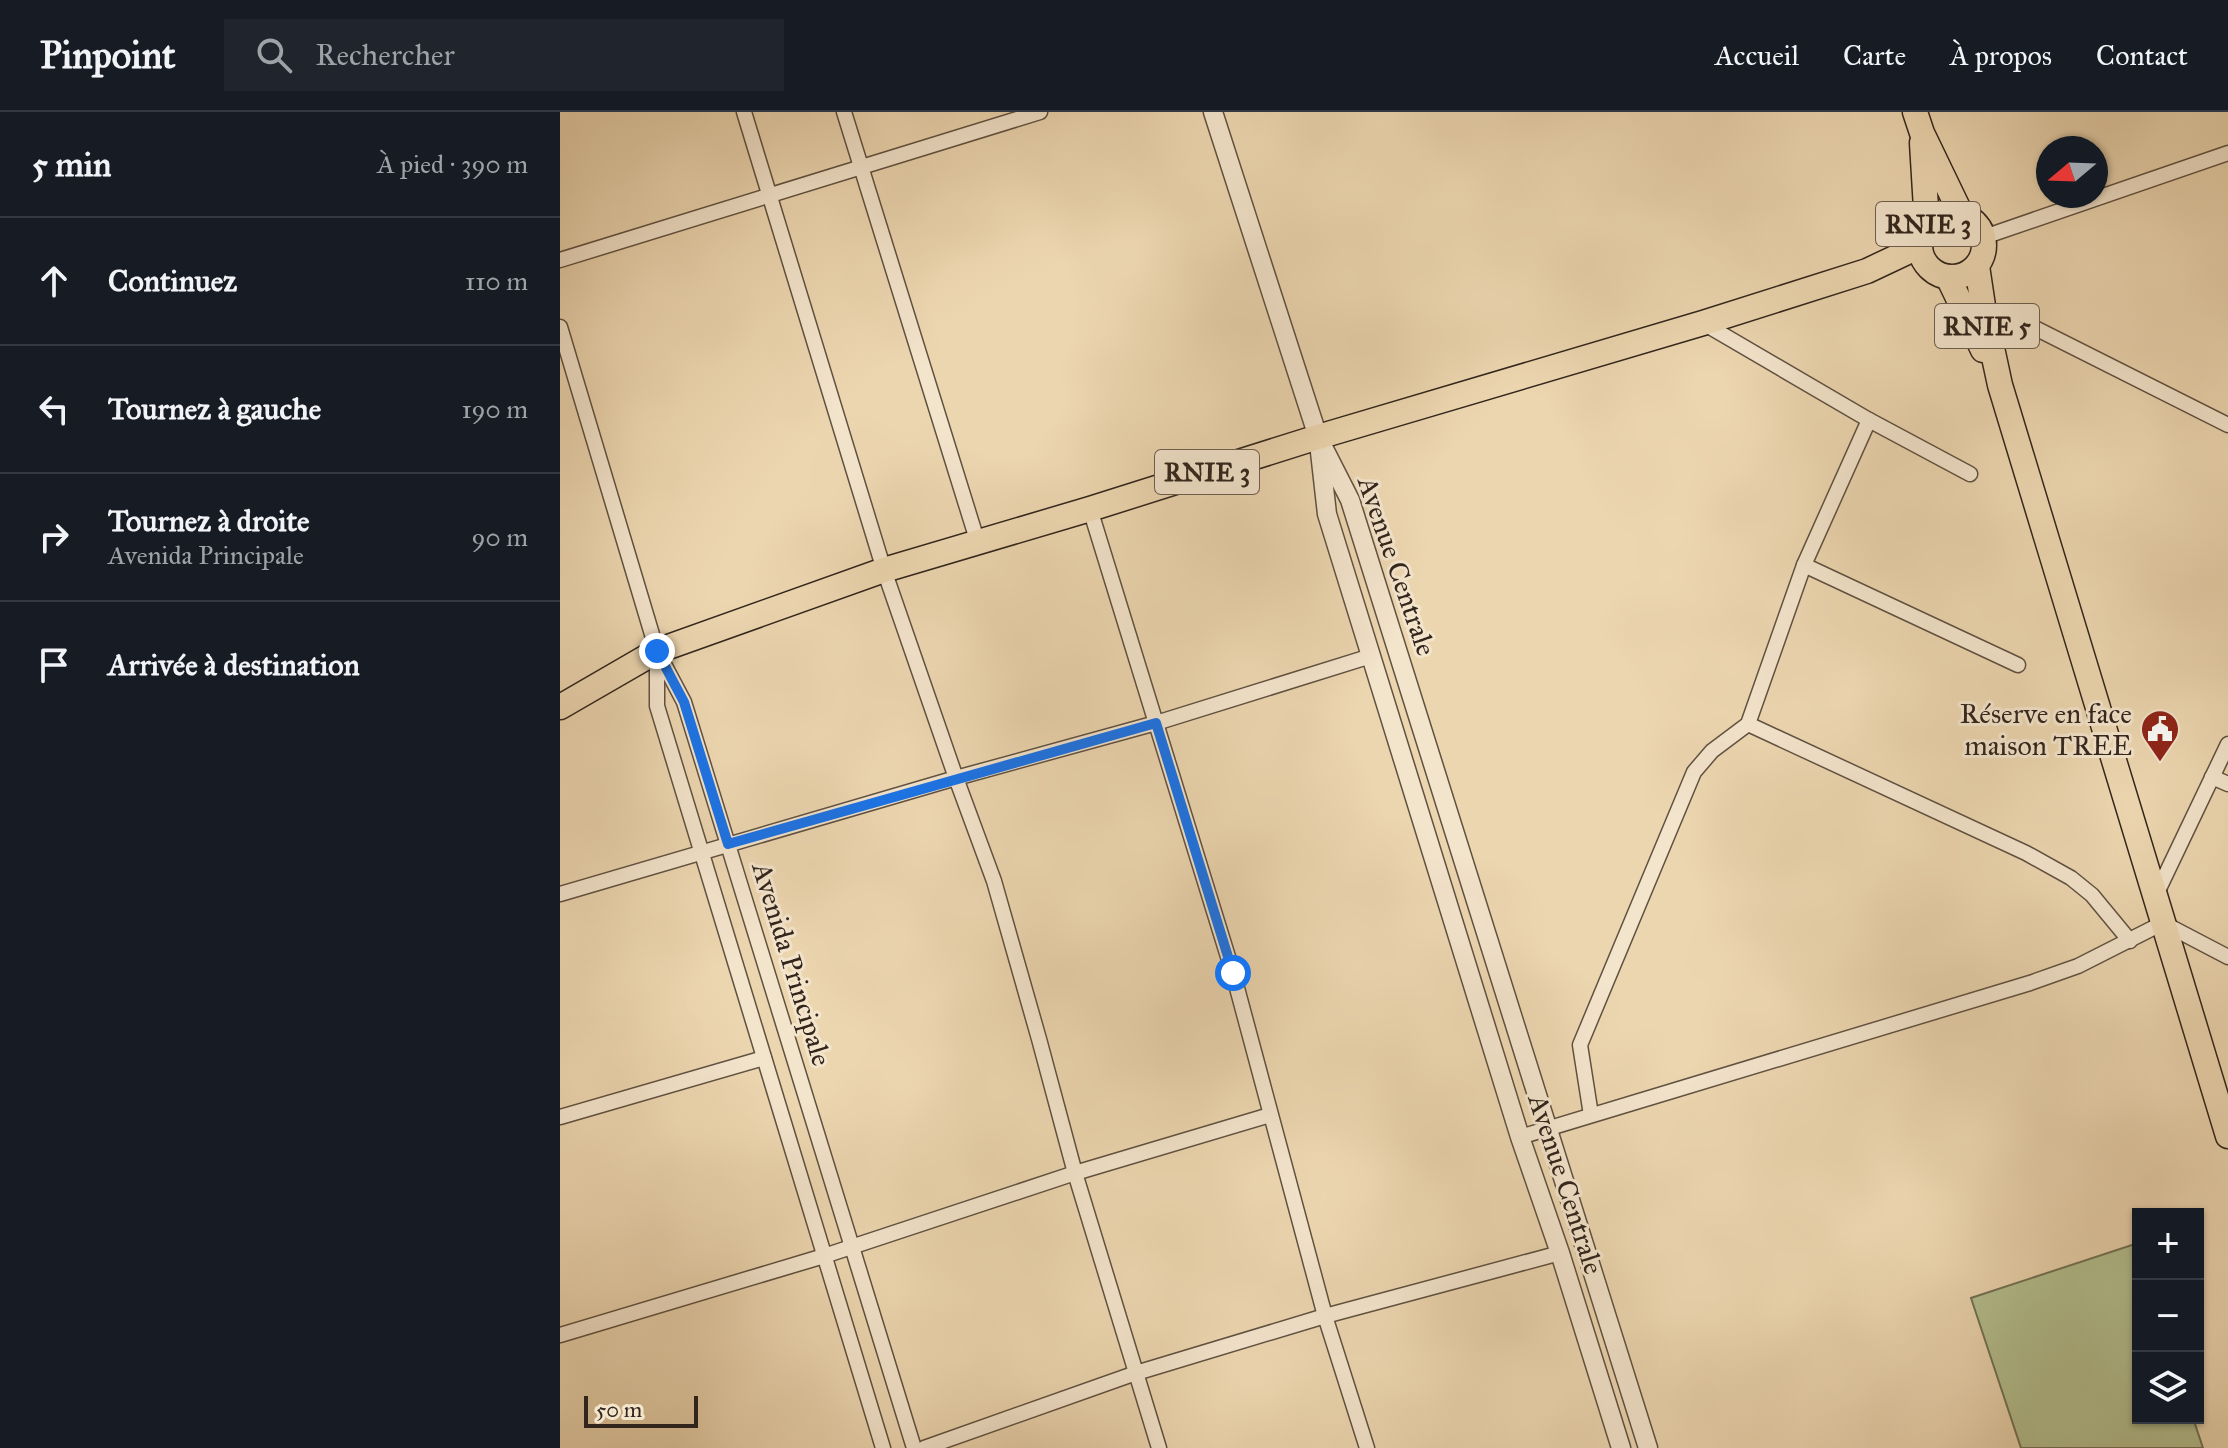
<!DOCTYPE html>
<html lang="fr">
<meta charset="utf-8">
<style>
:root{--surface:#171b24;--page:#20242c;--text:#f1f3f6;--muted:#9ea1a6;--line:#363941}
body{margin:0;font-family:"IM FELL Great Primer",serif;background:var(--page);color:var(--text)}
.controls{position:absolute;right:24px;bottom:24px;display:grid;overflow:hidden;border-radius:0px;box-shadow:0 2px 6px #0004}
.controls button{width:72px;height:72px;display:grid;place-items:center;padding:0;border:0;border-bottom:2px solid var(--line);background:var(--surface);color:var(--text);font:40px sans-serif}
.compass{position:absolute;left:1476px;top:24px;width:72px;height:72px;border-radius:50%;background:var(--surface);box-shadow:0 2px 6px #0004;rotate:251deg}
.scale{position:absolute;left:24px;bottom:20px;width:114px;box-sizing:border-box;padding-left:8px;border:4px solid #32251c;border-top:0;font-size:22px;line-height:28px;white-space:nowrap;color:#32251c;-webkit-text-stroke:6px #f3e4cc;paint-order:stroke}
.stop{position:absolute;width:24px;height:24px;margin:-18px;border:6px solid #1a73e8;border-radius:50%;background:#fff}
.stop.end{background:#1a73e8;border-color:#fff;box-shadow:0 2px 8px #0008}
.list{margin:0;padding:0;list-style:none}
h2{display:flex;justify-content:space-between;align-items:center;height:104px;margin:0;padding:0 32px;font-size:34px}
h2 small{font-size:26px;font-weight:400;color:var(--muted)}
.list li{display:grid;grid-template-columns:52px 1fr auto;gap:24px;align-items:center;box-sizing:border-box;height:128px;padding:0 32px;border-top:2px solid var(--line)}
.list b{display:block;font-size:30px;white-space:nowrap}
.list p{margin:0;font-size:26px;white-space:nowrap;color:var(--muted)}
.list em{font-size:26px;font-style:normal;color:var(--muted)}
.icon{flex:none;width:44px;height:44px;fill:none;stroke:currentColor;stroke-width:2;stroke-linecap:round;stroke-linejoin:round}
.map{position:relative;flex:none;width:1668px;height:1336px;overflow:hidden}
header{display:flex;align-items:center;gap:48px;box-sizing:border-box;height:112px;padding:0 40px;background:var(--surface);border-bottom:2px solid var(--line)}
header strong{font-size:38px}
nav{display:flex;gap:44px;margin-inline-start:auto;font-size:28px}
.search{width:560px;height:72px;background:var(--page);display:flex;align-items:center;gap:20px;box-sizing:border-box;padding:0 28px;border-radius:0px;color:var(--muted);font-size:30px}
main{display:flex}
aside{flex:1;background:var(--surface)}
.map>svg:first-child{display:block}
.green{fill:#b3bf8f;stroke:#727256;stroke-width:2}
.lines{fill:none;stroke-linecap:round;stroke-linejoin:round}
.minor-casing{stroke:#605141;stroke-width:17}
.tertiary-casing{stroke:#605141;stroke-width:21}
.primary-casing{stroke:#32251c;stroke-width:27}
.trunk-casing{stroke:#32251c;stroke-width:27}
.minor{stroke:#f3e4cc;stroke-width:14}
.tertiary{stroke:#f3e4cc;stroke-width:18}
.primary{stroke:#ecd6b0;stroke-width:24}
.trunk{stroke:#ecd6b0;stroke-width:24}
.route{stroke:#1a73e8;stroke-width:10}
.labels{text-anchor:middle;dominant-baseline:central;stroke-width:6;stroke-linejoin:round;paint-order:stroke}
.shield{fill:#f3e4cc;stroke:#6c5e51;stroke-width:2}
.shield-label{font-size:26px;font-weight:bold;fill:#32251c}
.street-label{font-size:28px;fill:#32251c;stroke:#f3e4cc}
.poi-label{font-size:28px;fill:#32251c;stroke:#f3e4cc;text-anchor:end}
</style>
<header>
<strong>Pinpoint</strong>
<div class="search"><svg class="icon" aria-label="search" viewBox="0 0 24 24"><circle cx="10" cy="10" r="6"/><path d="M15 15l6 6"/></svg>Rechercher</div>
<nav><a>Accueil</a><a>Carte</a><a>À propos</a><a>Contact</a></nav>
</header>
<main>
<aside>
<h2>5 min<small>À pied · 390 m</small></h2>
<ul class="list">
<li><svg class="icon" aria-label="ahead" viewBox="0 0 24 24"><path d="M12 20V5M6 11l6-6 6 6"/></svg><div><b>Continuez</b></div><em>110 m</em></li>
<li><svg class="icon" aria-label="left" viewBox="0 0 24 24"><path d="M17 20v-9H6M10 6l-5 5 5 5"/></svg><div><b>Tournez à gauche</b></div><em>190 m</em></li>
<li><svg class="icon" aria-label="right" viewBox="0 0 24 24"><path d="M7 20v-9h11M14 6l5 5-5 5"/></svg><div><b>Tournez à droite</b><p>Avenida Principale</p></div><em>90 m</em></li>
<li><svg class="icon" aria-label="arrive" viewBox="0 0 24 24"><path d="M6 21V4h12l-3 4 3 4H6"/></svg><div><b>Arrivée à destination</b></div></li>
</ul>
</aside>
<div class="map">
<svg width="1668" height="1336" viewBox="0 0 1668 1336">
<rect width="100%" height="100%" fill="#ecd6b0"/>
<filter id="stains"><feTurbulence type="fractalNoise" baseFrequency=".0025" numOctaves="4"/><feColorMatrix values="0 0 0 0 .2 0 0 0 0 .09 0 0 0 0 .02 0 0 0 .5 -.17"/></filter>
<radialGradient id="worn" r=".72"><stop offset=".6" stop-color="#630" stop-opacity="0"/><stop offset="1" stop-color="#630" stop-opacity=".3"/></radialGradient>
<path class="green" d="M1575,1132L1578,1140V1306H1633L1643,1336H1461L1411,1186Z"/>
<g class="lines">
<g class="minor-casing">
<g id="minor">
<path d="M184,0L324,458L396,666L434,769L479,927L515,1061L599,1336"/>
<path d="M284,0L418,431"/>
<path d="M1424,125L1668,41"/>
<path d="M0,148L480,0"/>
<path d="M1143,211L1309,308L1410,362"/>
<path d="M1467,212L1668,313"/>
<path d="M0,215L97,539L124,590L354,1336"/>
<path d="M530,397L673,861L765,1204L807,1336"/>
<path d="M1244,453L1458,553"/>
<path d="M97,543V594L323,1336"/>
<path d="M1188,612L1466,741L1511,766L1532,783L1570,829"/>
<path d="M1652,665L1668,672"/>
<path d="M0,782L396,666L596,611L811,544"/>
<path d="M1595,785L1668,632"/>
<path d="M1031,1003L1020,933L1134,660L1152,639L1188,612L1244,453L1309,308"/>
<path d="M0,1005L204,946"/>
<path d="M960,1025L1470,871L1518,854L1603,811L1668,845"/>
<path d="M0,1223L264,1144L515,1061L710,1003"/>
<path d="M364,1336L576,1261L765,1204L1000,1141"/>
</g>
</g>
<g class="tertiary-casing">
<g id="tertiary">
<path d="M653,0L758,325L790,388L1088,1336"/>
<path d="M760,340L767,402L960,1025L1000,1141L1061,1336"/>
</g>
</g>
<g class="primary-casing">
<g id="primary">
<path d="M1417,154L1423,194L1440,273L1668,1024"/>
<path d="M1388,165L1423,238"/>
</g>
</g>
<g class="trunk-casing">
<g id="trunk">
<path d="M1355,0L1362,21L1401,102"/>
<path d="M1362,31L1367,113"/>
<circle cx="1392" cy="133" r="32"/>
<path d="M0,595L97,539L324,458L530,397L758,325L1143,211L1307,159L1360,134"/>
</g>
</g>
<use href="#minor" class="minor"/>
<use href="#tertiary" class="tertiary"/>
<use href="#primary" class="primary"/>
<use href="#trunk" class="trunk"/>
</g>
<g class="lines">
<path class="route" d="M97,539L124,590L168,732L596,611L673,861"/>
</g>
<defs>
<g id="civic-pin" transform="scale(2)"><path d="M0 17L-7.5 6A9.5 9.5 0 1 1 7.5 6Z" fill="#8f2418" stroke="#f3e4cc"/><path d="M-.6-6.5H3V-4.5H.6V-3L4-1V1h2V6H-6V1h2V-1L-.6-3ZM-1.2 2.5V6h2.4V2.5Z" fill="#fff"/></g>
</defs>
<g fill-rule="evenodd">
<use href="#civic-pin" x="1600" y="617"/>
</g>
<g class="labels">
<g class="shield">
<rect x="1316" y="90" width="104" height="44" rx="6"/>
<rect x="1375" y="192" width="104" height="44" rx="6"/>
<rect x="595" y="338" width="104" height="44" rx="6"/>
</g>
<g class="shield-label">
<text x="1368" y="112">RNIE 3</text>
<text x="1427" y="214">RNIE 5</text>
<text x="647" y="360">RNIE 3</text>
</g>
<g class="street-label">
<text transform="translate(837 454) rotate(71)">Avenue Centrale</text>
<text transform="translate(232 852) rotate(73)">Avenida Principale</text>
<text transform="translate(1006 1072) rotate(72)">Avenue Centrale</text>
</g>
<g class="poi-label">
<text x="1572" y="601">Réserve en face<tspan x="1572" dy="32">maison TREE</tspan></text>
</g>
</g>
<rect width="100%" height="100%" filter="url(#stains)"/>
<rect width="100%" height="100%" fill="url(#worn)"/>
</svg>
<div class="controls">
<button>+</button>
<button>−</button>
<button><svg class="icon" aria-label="layers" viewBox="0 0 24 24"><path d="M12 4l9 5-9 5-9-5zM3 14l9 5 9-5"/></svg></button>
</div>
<svg class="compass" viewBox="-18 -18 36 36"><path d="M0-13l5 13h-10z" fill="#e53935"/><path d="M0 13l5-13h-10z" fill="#9ea1a6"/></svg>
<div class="scale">50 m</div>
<div class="stop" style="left:673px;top:861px"></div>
<div class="stop end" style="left:97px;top:539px"></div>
</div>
</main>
